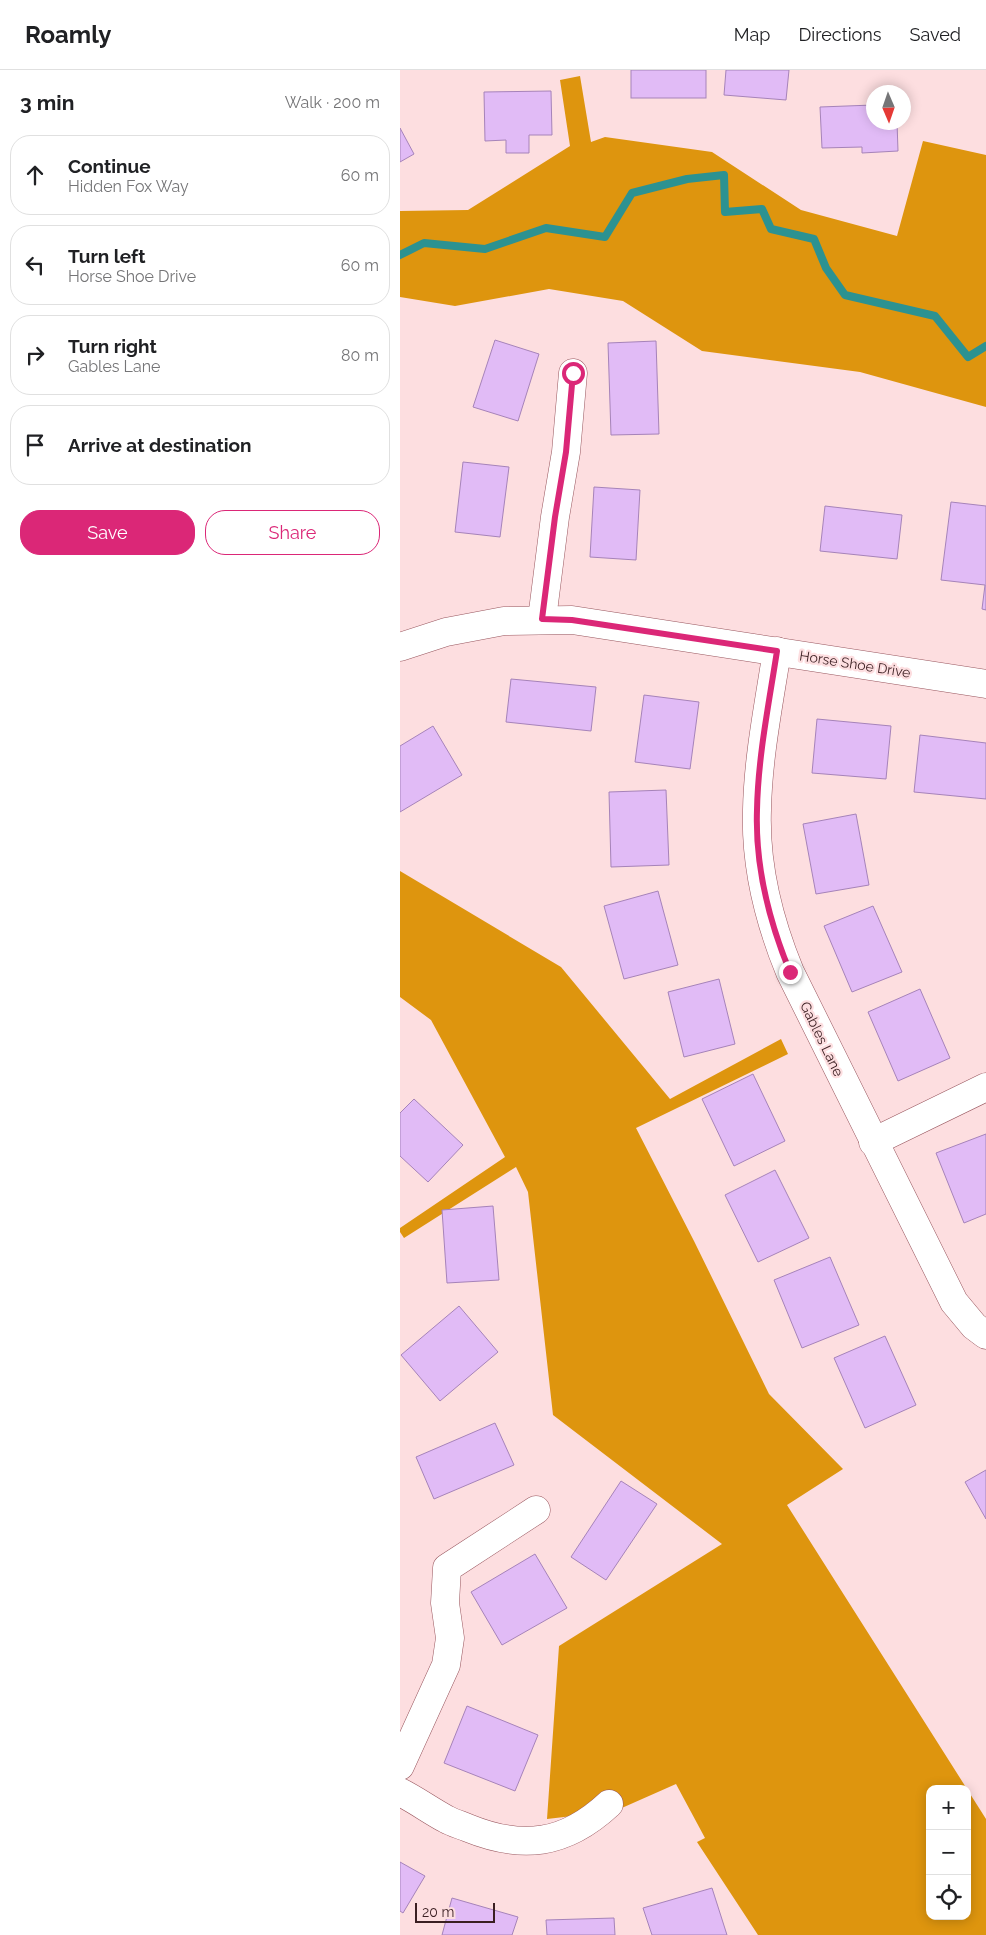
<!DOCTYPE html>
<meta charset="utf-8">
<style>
:root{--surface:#fff;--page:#f2f2f2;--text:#202124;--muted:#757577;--line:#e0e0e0;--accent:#db2777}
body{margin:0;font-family:Raleway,sans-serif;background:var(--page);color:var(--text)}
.controls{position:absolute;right:15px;bottom:15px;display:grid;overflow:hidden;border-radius:10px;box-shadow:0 2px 12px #0003}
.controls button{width:45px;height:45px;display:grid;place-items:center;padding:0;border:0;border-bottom:1px solid var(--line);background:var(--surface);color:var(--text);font:25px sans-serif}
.compass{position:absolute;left:466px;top:15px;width:45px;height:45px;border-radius:50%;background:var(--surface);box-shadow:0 2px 12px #0003;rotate:178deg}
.scale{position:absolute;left:15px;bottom:12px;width:80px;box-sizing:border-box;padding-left:5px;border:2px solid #3b1f22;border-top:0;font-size:14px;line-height:18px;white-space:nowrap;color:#3b1f22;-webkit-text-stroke:4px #fddee0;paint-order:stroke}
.stop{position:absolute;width:15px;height:15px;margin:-11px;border:4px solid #db2777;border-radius:50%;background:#fff}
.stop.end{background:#db2777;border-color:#fff;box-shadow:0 1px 5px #0008}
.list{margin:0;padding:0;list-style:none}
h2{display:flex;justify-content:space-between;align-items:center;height:65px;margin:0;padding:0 20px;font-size:21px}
h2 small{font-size:16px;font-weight:400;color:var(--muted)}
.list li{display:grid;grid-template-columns:32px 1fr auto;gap:15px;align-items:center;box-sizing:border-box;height:80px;margin:0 10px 10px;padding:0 10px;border:1px solid var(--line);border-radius:20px}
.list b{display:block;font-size:19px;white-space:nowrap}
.list p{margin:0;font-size:16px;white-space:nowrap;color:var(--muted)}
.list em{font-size:16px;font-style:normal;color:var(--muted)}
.actions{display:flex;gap:10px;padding:15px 20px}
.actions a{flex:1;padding:11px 0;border:1px solid var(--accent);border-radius:20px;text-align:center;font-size:18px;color:var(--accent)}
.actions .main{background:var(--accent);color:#fff}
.icon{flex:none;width:28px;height:28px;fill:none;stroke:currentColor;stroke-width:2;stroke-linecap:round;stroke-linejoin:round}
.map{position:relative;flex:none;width:586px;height:1865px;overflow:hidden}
header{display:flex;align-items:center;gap:30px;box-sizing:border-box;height:70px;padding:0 25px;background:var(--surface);border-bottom:1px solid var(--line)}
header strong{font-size:24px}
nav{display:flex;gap:28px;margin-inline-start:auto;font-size:18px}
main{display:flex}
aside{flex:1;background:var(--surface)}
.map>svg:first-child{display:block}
.forest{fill:#de950e}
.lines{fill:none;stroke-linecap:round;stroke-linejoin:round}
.stream{stroke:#2c9291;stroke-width:8}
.building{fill:#e1bbf6;stroke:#a683b9}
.minor-casing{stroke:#98565e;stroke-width:29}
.minor{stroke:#fff;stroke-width:28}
.route{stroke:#db2777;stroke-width:6}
.labels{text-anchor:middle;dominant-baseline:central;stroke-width:4.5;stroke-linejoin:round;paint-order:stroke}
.street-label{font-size:14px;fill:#3b1f22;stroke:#fddee0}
</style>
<header>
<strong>Roamly</strong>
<nav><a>Map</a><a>Directions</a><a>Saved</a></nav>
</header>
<main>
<aside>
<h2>3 min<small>Walk · 200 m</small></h2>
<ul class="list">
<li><svg class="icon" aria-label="ahead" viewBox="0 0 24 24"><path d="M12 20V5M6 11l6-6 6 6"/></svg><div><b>Continue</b><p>Hidden Fox Way</p></div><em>60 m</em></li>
<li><svg class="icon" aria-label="left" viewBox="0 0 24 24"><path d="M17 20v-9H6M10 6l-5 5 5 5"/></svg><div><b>Turn left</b><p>Horse Shoe Drive</p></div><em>60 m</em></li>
<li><svg class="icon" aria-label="right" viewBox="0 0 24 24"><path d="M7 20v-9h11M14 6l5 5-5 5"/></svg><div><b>Turn right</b><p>Gables Lane</p></div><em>80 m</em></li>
<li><svg class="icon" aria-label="arrive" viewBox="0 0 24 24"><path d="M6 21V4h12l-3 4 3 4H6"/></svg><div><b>Arrive at destination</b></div></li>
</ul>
<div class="actions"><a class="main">Save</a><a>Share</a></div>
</aside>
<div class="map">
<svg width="586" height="1865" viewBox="0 0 586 1865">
<rect width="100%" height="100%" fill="#fddee0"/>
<g class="forest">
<path d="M180,6L191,72L205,67L312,82L401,140L497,166L523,71L586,85V337L460,302L302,281L223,231L149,219L55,236L0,227V141L68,140L170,76L160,10Z"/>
<path d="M0,801L161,897L270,1029L381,969L388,984L236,1058L294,1171L369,1324L443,1399L387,1435L567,1719H530V1846H567V1719L586,1749V1865H358L297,1772L305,1768L276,1714L215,1741L147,1749L159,1576L322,1474L153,1345L128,1122L116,1097L4,1168L0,1162V1158L105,1087L31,950L0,927Z"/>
</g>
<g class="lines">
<path class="stream" d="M0,185L24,173L85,179L146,158L205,167L232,123L287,109L324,105L325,142L362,139L371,159L414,169L426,198L445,225L535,246L568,287L586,276"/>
</g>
<g class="building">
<rect x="231" y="0" width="75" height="28"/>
<path d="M326,0H389L386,30L324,25Z"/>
<path d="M151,21L152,65H129V83H106V70L85,71L84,22Z"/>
<path d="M473,35V52H497L498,81L462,83V77L422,78L420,37Z"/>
<path d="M0,58L14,84L0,92Z"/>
<path d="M95,270L139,284L118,351L73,337Z"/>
<path d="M256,271L259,364L211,365L208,273Z"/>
<path d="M63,392L109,397L100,467L55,462Z"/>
<path d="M194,417L240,420L236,490L190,487Z"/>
<path d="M551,432L586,436V540L582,539L585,515L541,510Z"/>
<path d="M425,436L502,445L497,489L420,481Z"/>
<path d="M111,609L196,617L191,661L106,652Z"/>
<path d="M244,625L299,632L290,699L235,692Z"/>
<path d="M417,649L491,656L486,709L412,703Z"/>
<path d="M33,656L62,705L0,742V676Z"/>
<path d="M520,665L586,673V729L514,722Z"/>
<path d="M266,720L269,795L211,797L209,722Z"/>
<path d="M456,744L469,815L416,824L403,754Z"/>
<path d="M258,821L278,895L224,909L204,836Z"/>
<path d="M473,836L502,902L452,922L424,856Z"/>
<path d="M319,909L335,974L284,987L268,922Z"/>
<path d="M520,919L550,988L498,1011L468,942Z"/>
<path d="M353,1004L385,1071L334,1096L302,1029Z"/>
<path d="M14,1029L63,1075L28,1112L0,1086V1043Z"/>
<path d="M586,1064V1144L564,1153L536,1083Z"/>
<path d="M375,1100L409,1168L358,1192L325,1125Z"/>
<path d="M93,1136L99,1210L47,1213L42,1140Z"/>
<path d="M430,1187L459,1255L402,1278L374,1210Z"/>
<path d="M59,1236L98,1282L40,1331L1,1285Z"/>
<path d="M485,1266L516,1335L465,1358L434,1288Z"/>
<path d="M95,1353L114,1395L34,1429L16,1387Z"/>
<path d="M586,1400V1449L565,1412Z"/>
<path d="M221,1411L257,1434L206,1510L171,1487Z"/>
<path d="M135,1484L167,1538L102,1575L71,1522Z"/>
<path d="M67,1636L138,1665L115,1721L44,1693Z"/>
<path d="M0,1792L25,1806L3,1843L0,1841Z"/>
<path d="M312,1818L327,1865H252L243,1838Z"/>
<path d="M52,1828L118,1847L112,1865H42Z"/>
<path d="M214,1848L215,1865H147L146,1850Z"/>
</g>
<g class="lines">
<g class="minor-casing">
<g id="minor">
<path d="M142,549L155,447L166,382L173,303"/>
<path d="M0,577L46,562L104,551L172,550L586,614"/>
<path d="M377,581C369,633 358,687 357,740C355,796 369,851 390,902L554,1232L574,1256L586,1265"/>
<path d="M473,1072L586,1017"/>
<path d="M0,1696L46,1595L50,1568L45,1533L47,1498L136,1440"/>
<path d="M0,1722C16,1730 31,1741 46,1749C53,1753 61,1755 68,1758C122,1780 165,1775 209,1734"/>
</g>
</g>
<use href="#minor" class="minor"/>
</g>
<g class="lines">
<path class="route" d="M173,303L166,382L155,447L142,549L172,550L377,581C369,633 358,687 357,740C355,796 369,851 390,902"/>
</g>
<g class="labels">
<g class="street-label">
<text transform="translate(455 594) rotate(9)">Horse Shoe Drive</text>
<text transform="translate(422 969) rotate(64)">Gables Lane</text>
</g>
</g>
</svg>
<div class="controls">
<button>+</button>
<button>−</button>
<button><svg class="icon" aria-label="locate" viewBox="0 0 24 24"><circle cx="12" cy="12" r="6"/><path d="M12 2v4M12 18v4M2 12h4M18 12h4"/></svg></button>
</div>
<svg class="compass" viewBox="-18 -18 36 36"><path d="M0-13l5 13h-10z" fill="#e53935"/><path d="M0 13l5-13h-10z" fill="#757577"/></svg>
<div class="scale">20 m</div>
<div class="stop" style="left:173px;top:303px"></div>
<div class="stop end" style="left:390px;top:902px"></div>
</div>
</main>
